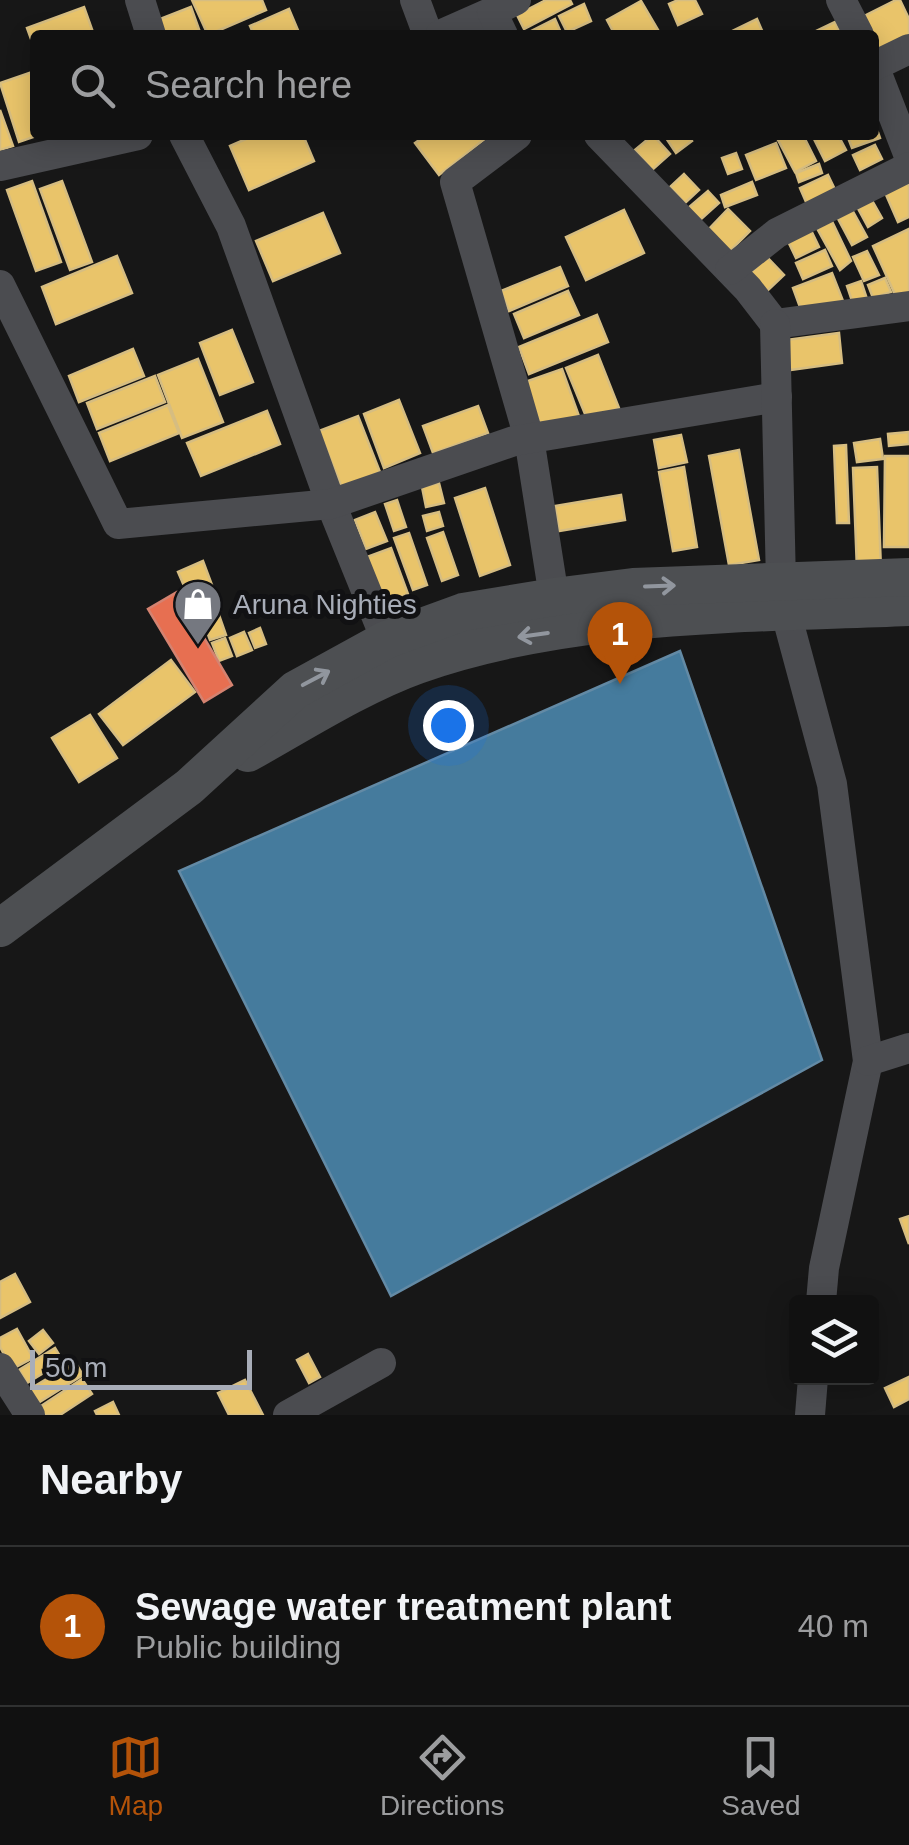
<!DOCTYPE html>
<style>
:root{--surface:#111;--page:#1a1a1a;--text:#f1f3f6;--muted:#9c9d9f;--line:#303131;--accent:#b45309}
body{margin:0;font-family:Arial,sans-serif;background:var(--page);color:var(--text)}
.controls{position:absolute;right:30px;bottom:30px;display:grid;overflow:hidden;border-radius:10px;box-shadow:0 5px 25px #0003}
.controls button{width:90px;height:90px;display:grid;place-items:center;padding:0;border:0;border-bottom:2px solid var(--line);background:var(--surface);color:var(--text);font:50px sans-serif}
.scale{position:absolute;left:30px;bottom:25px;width:222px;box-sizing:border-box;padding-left:10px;border:5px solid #a8adb8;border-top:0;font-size:28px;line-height:35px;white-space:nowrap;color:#a8adb8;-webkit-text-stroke:8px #111113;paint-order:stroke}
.you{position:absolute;left:448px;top:725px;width:35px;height:35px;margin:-25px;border:8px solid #fff;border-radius:50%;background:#1a73e8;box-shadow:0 0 0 15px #1a73e833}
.badge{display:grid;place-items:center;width:65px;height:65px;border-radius:50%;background:var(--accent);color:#fff;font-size:32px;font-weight:700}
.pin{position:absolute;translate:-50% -82px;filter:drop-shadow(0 2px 5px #0008)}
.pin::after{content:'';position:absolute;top:52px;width:35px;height:30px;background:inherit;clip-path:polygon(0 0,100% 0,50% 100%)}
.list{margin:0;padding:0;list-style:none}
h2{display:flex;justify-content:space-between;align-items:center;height:130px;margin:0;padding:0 40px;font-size:42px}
h2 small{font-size:32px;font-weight:400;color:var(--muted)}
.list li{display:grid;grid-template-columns:65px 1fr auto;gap:30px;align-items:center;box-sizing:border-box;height:160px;padding:0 40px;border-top:2px solid var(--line)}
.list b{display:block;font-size:38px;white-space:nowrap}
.list p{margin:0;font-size:32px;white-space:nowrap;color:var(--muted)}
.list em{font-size:32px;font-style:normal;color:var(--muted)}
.icon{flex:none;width:55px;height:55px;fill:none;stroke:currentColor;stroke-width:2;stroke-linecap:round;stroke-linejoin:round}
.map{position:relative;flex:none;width:909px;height:1415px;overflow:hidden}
.search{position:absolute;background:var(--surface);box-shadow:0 5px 25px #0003;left:30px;right:30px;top:30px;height:110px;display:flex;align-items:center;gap:25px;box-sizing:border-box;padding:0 35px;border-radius:10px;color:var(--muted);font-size:38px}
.sheet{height:290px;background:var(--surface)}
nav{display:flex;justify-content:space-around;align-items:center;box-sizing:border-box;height:140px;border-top:2px solid var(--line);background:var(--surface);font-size:28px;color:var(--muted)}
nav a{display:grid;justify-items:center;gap:5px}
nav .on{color:var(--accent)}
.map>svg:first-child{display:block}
.homes{fill:#e9c46a;stroke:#d6bd81;stroke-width:2.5}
.shops{fill:#e76f51;stroke:#d48270;stroke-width:2.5}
.public{fill:#457b9d;stroke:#638aa5;stroke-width:2.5}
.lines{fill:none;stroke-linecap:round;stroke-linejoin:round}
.minor{stroke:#4b4c50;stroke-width:30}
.major{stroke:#4d4f52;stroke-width:38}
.oneway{stroke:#91969e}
.labels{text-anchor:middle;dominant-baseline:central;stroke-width:10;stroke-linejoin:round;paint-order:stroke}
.poi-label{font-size:28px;fill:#a8adb8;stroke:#111113;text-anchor:start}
</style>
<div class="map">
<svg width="909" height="1415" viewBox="0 0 909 1415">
<rect width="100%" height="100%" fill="#171717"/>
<g class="homes">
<path d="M192,0H262L266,10L208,35Z"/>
<path d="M546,0H570L572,4L524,29L517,15Z"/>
<path d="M678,0H695L702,14L678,25L669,4Z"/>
<path d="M896,0H900L909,19V37L877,52L874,35H868L860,18Z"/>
<path d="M641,1L661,35H615L607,20Z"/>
<path d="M584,4L591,21L567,32L559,16Z"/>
<path d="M84,7L94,35H35V50L27,28Z"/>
<path d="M191,7L201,35H160L155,21Z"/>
<path d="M289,9L300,35H254L250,26Z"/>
<path d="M555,19L562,35H523Z"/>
<path d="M757,19L764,35H729L728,33Z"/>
<path d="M835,22L841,35H808Z"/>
<path d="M35,71V135H39L19,142L0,83Z"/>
<path d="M0,110L13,146L0,150Z"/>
<path d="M874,121L880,138L852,148L847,135H874Z"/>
<path d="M255,135H303L314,161L249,190L230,146Z"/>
<path d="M426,135H490L439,175L415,143Z"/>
<path d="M653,135L670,154L652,170L635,150Z"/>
<path d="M664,135H688L692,141L676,153Z"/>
<path d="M784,135H803L816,161L795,172L777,138Z"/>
<path d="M812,135H838L846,150L825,161Z"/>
<path d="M776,143L786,168L756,180L746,155Z"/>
<path d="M875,145L882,159L860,170L853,155Z"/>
<path d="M736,153L742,169L728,174L722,158Z"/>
<path d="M819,164L822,173L799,182L796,173Z"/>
<path d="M684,174L699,190L685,203L670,187Z"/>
<path d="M828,175L839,198L810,211L800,188Z"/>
<path d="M905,178L909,187V217L898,222L883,188Z"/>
<path d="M32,181L61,262L36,271L7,190Z"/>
<path d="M62,181L92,262L70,270L40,189Z"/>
<path d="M752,182L757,195L725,207L721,195Z"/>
<path d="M708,191L719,203L700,220L688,208Z"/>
<path d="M869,195L882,218L868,227L855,203Z"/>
<path d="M850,206L867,237L852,245L835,213Z"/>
<path d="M728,209L750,231L730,251L708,230Z"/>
<path d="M624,210L644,253L586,280L566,237Z"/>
<path d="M323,213L340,253L273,281L256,241Z"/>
<path d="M828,213L851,261L840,270L813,221Z"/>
<path d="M808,224L819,247L796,258L785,235Z"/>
<path d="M909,229V293L897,299L873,246Z"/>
<path d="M825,250L832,266L803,279L796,263Z"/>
<path d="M867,251L879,275L864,281L853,257Z"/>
<path d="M117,256L132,293L56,324L42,287Z"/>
<path d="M767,257L784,275L766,292L749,274Z"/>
<path d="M560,267L568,286L509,311L501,291Z"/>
<path d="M832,273L845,306L805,321L793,288Z"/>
<path d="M885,278L891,292L873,298L868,285Z"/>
<path d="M861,281L867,299L853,304L847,286Z"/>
<path d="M568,291L579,315L524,338L514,314Z"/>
<path d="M597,315L608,342L529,374L519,347Z"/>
<path d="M232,330L253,382L220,395L200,343Z"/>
<path d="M839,333L842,363L790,370L786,340Z"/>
<path d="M133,349L144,376L79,402L69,376Z"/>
<path d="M598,355L619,408L588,421L566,368Z"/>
<path d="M198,359L223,422L182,438L158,375Z"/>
<path d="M562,369L580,419L543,433L525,382Z"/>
<path d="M155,376L165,402L97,429L87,403Z"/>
<path d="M399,400L420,453L384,468L364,414Z"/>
<path d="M168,405L179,433L110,461L99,433Z"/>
<path d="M478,406L488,433L433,453L423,426Z"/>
<path d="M267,411L280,444L201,476L187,443Z"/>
<path d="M358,416L380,472L342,488L319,431Z"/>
<path d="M909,432V444L889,446L888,434Z"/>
<path d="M681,435L687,462L659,468L654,440Z"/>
<path d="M880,439L883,459L857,462L854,443Z"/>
<path d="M846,445L849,523H837L834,446Z"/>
<path d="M739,450L759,560L729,565L709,456Z"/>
<path d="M885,456H909V547H884Z"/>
<path d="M684,467L697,547L673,551L659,472Z"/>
<path d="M877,467L881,569L857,570L853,468Z"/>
<path d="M439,483L444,503L426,507L422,487Z"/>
<path d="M485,488L510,565L480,576L455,498Z"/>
<path d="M621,495L625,520L559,531L555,506Z"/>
<path d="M397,500L406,527L394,531L385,504Z"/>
<path d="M375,512L387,541L366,549L355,520Z"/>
<path d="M439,512L443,526L427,531L423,516Z"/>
<path d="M443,532L458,575L442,581L427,538Z"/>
<path d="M409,533L427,585L413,590L394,538Z"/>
<path d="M391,548L408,594L385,603L367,557Z"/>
<path d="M203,561L212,585L188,595L178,572Z"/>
<path d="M213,593L220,611L201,618L194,600Z"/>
<path d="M219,615L226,635L210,640L203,621Z"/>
<path d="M260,628L266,644L255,648L249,633Z"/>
<path d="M244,632L252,650L237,656L230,638Z"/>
<path d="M225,638L232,656L219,661L212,643Z"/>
<path d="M171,660L195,692L123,745L99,714Z"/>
<path d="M90,715L117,758L79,782L52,738Z"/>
<path d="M909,1216V1244L900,1219Z"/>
<path d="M15,1274L30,1302L0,1318V1282Z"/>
<path d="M17,1329L33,1358L12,1369L0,1347V1338Z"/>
<path d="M43,1330L53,1343L39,1354L29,1341Z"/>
<path d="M55,1348L63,1361L27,1383L19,1370Z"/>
<path d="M308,1354L320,1377L309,1383L297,1360Z"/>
<path d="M75,1362L83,1375L38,1403L30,1389Z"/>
<path d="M909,1377V1399L894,1407L885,1388Z"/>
<path d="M82,1379L92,1394L60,1415H33L32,1412Z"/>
<path d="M245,1380L263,1415H229L218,1393Z"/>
<path d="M113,1402L119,1415H97L95,1411Z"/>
</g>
<path class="shops" d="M177,592L232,685L204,702L148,609Z"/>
<path class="public" d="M680,651L822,1060L391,1296L179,871Z"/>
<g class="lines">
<g class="minor">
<path d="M140,0L151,35"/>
<path d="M415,0L428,35"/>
<path d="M841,0L859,35"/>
<path d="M440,35L492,12"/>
<path d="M503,35L492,12L516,0"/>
<path d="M874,66L909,156"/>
<path d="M874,66L909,49"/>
<path d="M184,135L231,226L331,504L386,640"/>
<path d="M517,135L455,182L529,438L554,597"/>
<path d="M599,135L748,289L775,324L909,306"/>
<path d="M0,166L138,135"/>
<path d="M730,270L777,233L909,167"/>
<path d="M0,285L118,524L331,504L514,441L777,397"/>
<path d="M775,324L781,583"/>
<path d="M786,613L832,784L868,1061L824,1268L821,1302"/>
<path d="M868,1061L909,1048"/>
<path d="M0,1368L30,1415"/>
<path d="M288,1415L381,1363"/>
<path d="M810,1415L813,1378"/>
</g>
<g class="major">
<path d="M248,753C300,724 361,685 417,665C569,611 749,614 909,607"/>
<path d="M0,928L189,787L295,690L386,640L463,612L554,597L633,587L909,577"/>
</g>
</g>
<defs><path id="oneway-shaft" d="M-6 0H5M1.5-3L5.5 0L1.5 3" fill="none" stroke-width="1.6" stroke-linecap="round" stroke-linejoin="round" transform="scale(2.5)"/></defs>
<g class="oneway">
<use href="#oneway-shaft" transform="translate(660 586) rotate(-2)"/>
<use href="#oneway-shaft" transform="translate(533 635) rotate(172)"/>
<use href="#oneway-shaft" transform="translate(316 678) rotate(-28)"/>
</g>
<defs>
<g id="shop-pin" transform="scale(2.5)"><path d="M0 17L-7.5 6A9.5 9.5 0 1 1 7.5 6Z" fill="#757880" stroke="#111113"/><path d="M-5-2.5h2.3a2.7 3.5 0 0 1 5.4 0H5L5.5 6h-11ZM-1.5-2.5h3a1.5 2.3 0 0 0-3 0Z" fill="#fff"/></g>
</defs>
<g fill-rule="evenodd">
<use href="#shop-pin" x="198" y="604"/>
</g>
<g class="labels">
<g class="poi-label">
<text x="233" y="604">Aruna Nighties</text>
</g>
</g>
</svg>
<div class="controls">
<button><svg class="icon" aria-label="layers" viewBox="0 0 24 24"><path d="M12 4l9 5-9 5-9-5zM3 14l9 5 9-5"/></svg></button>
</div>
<div class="scale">50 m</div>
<div class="you"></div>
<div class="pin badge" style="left:620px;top:684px">1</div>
<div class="search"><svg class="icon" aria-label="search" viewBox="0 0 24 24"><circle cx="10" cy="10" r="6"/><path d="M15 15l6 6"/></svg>Search here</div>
</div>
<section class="sheet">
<h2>Nearby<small></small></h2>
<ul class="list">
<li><span class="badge">1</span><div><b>Sewage water treatment plant</b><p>Public building</p></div><em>40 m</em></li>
</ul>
</section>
<nav>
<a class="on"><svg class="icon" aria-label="map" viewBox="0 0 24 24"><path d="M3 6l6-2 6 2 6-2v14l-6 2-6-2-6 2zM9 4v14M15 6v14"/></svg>Map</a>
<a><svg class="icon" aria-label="directions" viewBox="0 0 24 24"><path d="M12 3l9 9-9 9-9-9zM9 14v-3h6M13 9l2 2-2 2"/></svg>Directions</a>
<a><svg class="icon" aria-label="saved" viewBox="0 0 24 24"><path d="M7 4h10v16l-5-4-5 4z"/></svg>Saved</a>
</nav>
